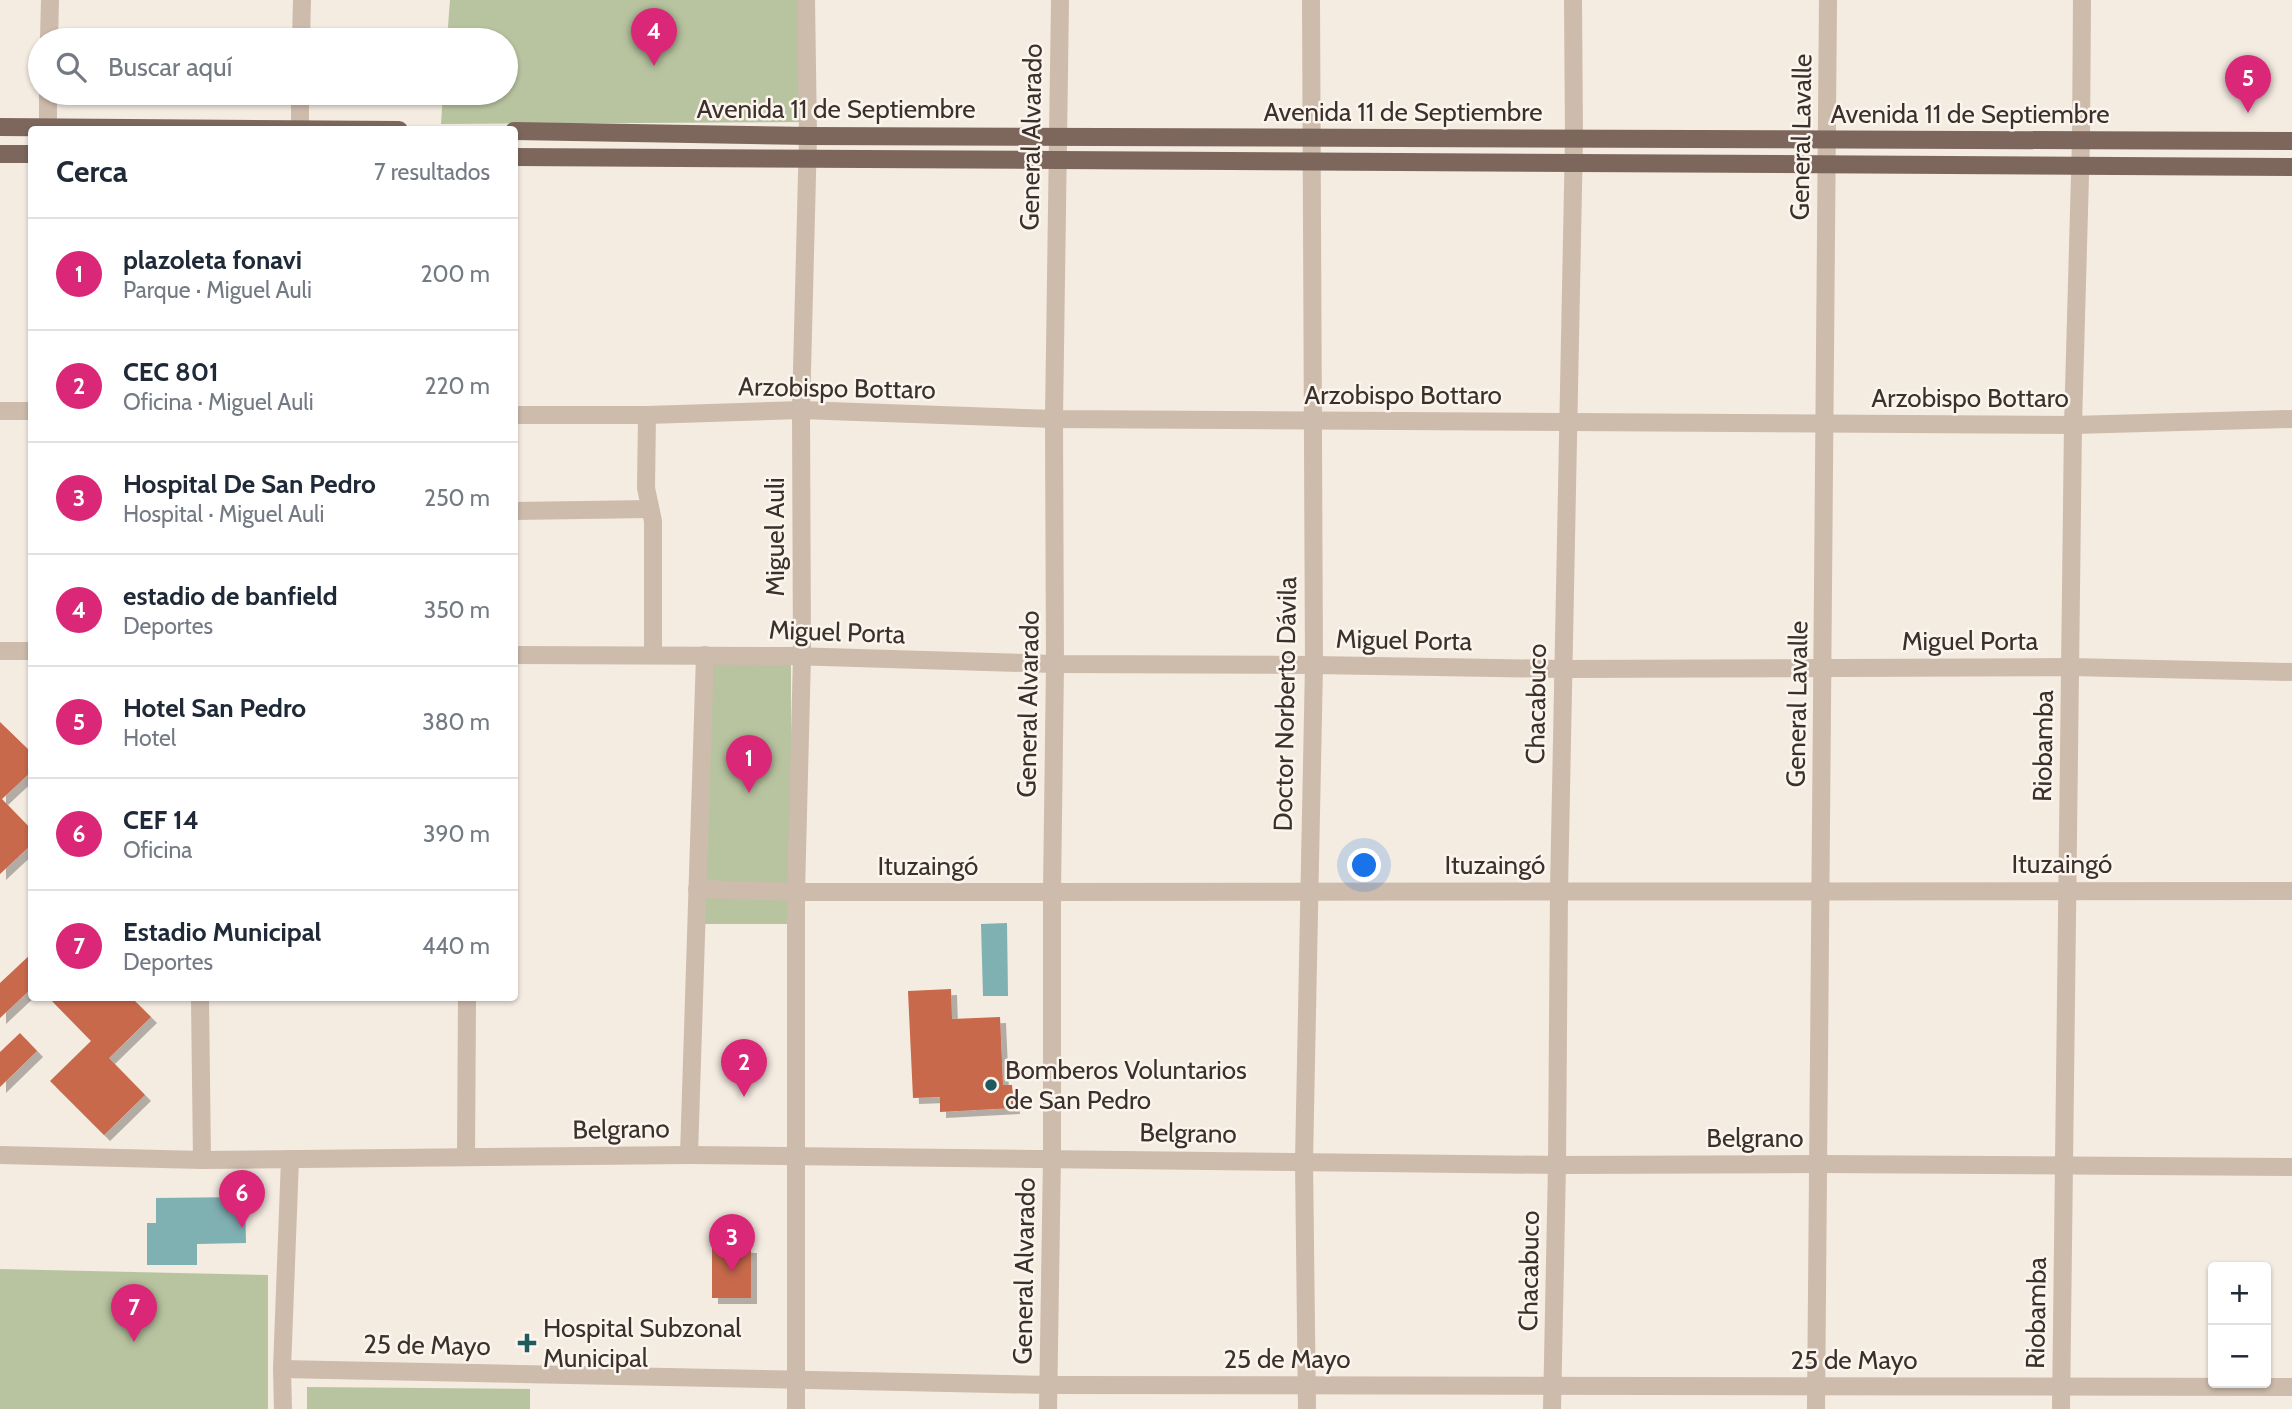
<!DOCTYPE html>
<html lang="es">
<meta charset="utf-8">
<style>
:root{--surface:#fff;--page:#f6f6f7;--text:#1f2937;--muted:#747a83;--line:#e0e1e3;--accent:#db2777}
body{margin:0;font-family:Cabin,sans-serif;background:var(--page);color:var(--text)}
.controls{position:absolute;right:21px;bottom:21px;display:grid;overflow:hidden;border-radius:7px;box-shadow:0 2px 5px #0004}
.controls button{width:63px;height:63px;display:grid;place-items:center;padding:0;border:0;border-bottom:2px solid var(--line);background:var(--surface);color:var(--text);font:35px sans-serif}
.you{position:absolute;left:1365px;top:866px;width:24px;height:24px;margin:-18px;border:5px solid #fff;border-radius:50%;background:#1a73e8;box-shadow:0 0 0 10px #1a73e833}
.badge{display:grid;place-items:center;width:46px;height:46px;border-radius:50%;background:var(--accent);color:#fff;font-size:23px;font-weight:700}
.pin{position:absolute;translate:-50% -58px;filter:drop-shadow(0 2px 4px #0008)}
.pin::after{content:'';position:absolute;top:37px;width:24px;height:21px;background:inherit;clip-path:polygon(0 0,100% 0,50% 100%)}
.list{margin:0;padding:0;list-style:none}
h2{display:flex;justify-content:space-between;align-items:center;height:91px;margin:0;padding:0 28px;font-size:30px}
h2 small{font-size:23px;font-weight:400;color:var(--muted)}
.list li{display:grid;grid-template-columns:46px 1fr auto;gap:21px;align-items:center;box-sizing:border-box;height:112px;padding:0 28px;border-top:2px solid var(--line)}
.list b{display:block;font-size:26px;white-space:nowrap}
.list p{margin:0;font-size:23px;white-space:nowrap;color:var(--muted)}
.list em{font-size:23px;font-style:normal;color:var(--muted)}
.icon{flex:none;width:38px;height:38px;fill:none;stroke:currentColor;stroke-width:2;stroke-linecap:round;stroke-linejoin:round}
.map{position:relative;flex:none;width:2292px;height:1409px;overflow:hidden}
.search{position:absolute;background:var(--surface);box-shadow:0 2px 5px #0004;left:28px;top:28px;width:490px;height:77px;display:flex;align-items:center;gap:18px;box-sizing:border-box;padding:0 24px;border-radius:38px;color:var(--muted);font-size:26px}
.panel{position:absolute;background:var(--surface);box-shadow:0 2px 5px #0004;left:28px;top:126px;width:490px;height:875px;border-radius:7px}
.map>svg:first-child{display:block}
.green{fill:#b8c4a0}
.water{fill:#7fb0b2}
.building{fill:#c8694b;filter:url(#shadow)}
.lines{fill:none;stroke-linecap:round;stroke-linejoin:round}
.minor{stroke:#cdbbac;stroke-width:18}
.major{stroke:#7d675c;stroke-width:18}
.poi-dot{fill:#1f5a5e;stroke:#fbf5ee;stroke-width:2.5}
.labels{text-anchor:middle;dominant-baseline:central;stroke-width:5;stroke-linejoin:round;paint-order:stroke}
.street-label{font-size:26px;fill:#3b302b;stroke:#fbf5ee}
.poi-label{font-size:26px;fill:#3b302b;stroke:#fbf5ee;text-anchor:start}
</style>
<div class="map">
<svg width="2292" height="1409" viewBox="0 0 2292 1409">
<defs>
<filter id="shadow"><feDropShadow dx="6" dy="6" stdDeviation="0" flood-color="#0004"/></filter>
</defs>
<rect width="100%" height="100%" fill="#f4ebe1"/>
<g class="green">
<path d="M450,0H798L807,122L441,124L443,93H506V40H447Z"/>
<path d="M791,656V924H704L708,662Z"/>
<path d="M0,1269L268,1275V1409H0Z"/>
<path d="M307,1387L530,1389V1409H307Z"/>
</g>
<g class="water">
<path d="M1007,923L1008,996H983L981,924Z"/>
<path d="M245,1197L246,1243L197,1244V1265H147V1223H156V1198Z"/>
</g>
<g class="building">
<path d="M0,722L32,753V771L2,799L32,830V844L0,874Z"/>
<path d="M32,953V988L0,1018V983Z"/>
<path d="M951,989L952,1019L1000,1017L1003,1085H1012L1014,1108L940,1112V1097L913,1098L908,991Z"/>
<path d="M49,998H132L151,1017L109,1058L145,1095L104,1135L50,1081L91,1041Z"/>
<path d="M20,1033L37,1051L0,1087V1052Z"/>
<path d="M712,1246L751,1247V1298H712Z"/>
</g>
<g class="lines">
<g class="minor">
<path d="M49,40L50,0"/>
<path d="M301,40L302,0"/>
<path d="M48,130V93"/>
<path d="M300,130V93"/>
<path d="M0,411H32"/>
<path d="M514,415H647L801,410L1054,419L2073,425L2292,419"/>
<path d="M647,415L646,488L653,521V655"/>
<path d="M514,511L650,509"/>
<path d="M0,651H32"/>
<path d="M514,655L791,656L1055,664L1314,665L1563,669L2070,667L2292,672"/>
<path d="M697,889L796,892H1052L2292,891"/>
<path d="M200,998L202,1160"/>
<path d="M0,1155L202,1160L689,1155L1557,1165L1819,1164L2292,1167"/>
<path d="M689,1155L705,655"/>
<path d="M466,1157L467,998"/>
<path d="M282,1369L1048,1385L2292,1387"/>
<path d="M283,1409L282,1369L290,1159"/>
<path d="M796,1409V892L802,656L801,410L808,136L806,0"/>
<path d="M1048,1409L1052,1158V892L1055,664L1054,419L1060,0"/>
<path d="M1307,1409L1304,1161L1314,665L1311,0"/>
<path d="M1552,1409L1557,1165L1559,891L1574,138L1573,0"/>
<path d="M1816,1409L1828,0"/>
<path d="M2061,1409L2073,425L2081,140L2082,0"/>
</g>
<g class="major">
<path d="M0,127L399,130"/>
<path d="M514,131L808,136L2292,141"/>
<path d="M0,154H32"/>
<path d="M514,157L2292,167"/>
</g>
</g>
<g class="poi-dot">
<circle cx="991" cy="1085" r="7"/>
<path d="M523.5 1332.5h7v7h7v7h-7v7h-7v-7h-7v-7h7z"/>
</g>
<g class="labels">
<g class="street-label">
<text x="836" y="109">Avenida 11 de Septiembre</text>
<text x="1403" y="112">Avenida 11 de Septiembre</text>
<text x="1970" y="114">Avenida 11 de Septiembre</text>
<text transform="translate(1031 137) rotate(-89)">General Alvarado</text>
<text transform="translate(1801 137) rotate(-89)">General Lavalle</text>
<text transform="translate(837 388) rotate(1)">Arzobispo Bottaro</text>
<text x="1403" y="395">Arzobispo Bottaro</text>
<text x="1970" y="398">Arzobispo Bottaro</text>
<text transform="translate(775 537) rotate(-90)">Miguel Auli</text>
<text transform="translate(837 632) rotate(2)">Miguel Porta</text>
<text transform="translate(1404 640) rotate(1)">Miguel Porta</text>
<text x="1970" y="641">Miguel Porta</text>
<text transform="translate(1028 704) rotate(-89)">General Alvarado</text>
<text transform="translate(1285 704) rotate(-89)">Doctor Norberto Dávila</text>
<text transform="translate(1536 704) rotate(-89)">Chacabuco</text>
<text transform="translate(1797 704) rotate(-89)">General Lavalle</text>
<text transform="translate(2043 746) rotate(-89)">Riobamba</text>
<text x="2062" y="864">Ituzaingó</text>
<text x="1495" y="865">Ituzaingó</text>
<text x="928" y="866">Ituzaingó</text>
<text transform="translate(621 1129) rotate(-1)">Belgrano</text>
<text transform="translate(1188 1133) rotate(1)">Belgrano</text>
<text x="1755" y="1138">Belgrano</text>
<text transform="translate(1024 1271) rotate(-89)">General Alvarado</text>
<text transform="translate(1529 1271) rotate(-89)">Chacabuco</text>
<text transform="translate(2036 1313) rotate(-89)">Riobamba</text>
<text transform="translate(427 1345) rotate(1)">25 de Mayo</text>
<text x="1287" y="1359">25 de Mayo</text>
<text x="1854" y="1360">25 de Mayo</text>
</g>
<g class="poi-label">
<text x="1005" y="1070">Bomberos Voluntarios<tspan x="1005" dy="30">de San Pedro</tspan></text>
<text x="543" y="1328">Hospital Subzonal<tspan x="543" dy="30">Municipal</tspan></text>
</g>
</g>
</svg>
<div class="controls">
<button>+</button>
<button>−</button>
</div>
<div class="you"></div>
<div class="pin badge" style="left:749px;top:793px">1</div>
<div class="pin badge" style="left:744px;top:1097px">2</div>
<div class="pin badge" style="left:732px;top:1272px">3</div>
<div class="pin badge" style="left:654px;top:66px">4</div>
<div class="pin badge" style="left:2248px;top:113px">5</div>
<div class="pin badge" style="left:242px;top:1228px">6</div>
<div class="pin badge" style="left:134px;top:1342px">7</div>
<div class="search"><svg class="icon" aria-label="search" viewBox="0 0 24 24"><circle cx="10" cy="10" r="6"/><path d="M15 15l6 6"/></svg>Buscar aquí</div>
<section class="panel">
<h2>Cerca<small>7 resultados</small></h2>
<ul class="list">
<li><span class="badge">1</span><div><b>plazoleta fonavi</b><p>Parque · Miguel Auli</p></div><em>200 m</em></li>
<li><span class="badge">2</span><div><b>CEC 801</b><p>Oficina · Miguel Auli</p></div><em>220 m</em></li>
<li><span class="badge">3</span><div><b>Hospital De San Pedro</b><p>Hospital · Miguel Auli</p></div><em>250 m</em></li>
<li><span class="badge">4</span><div><b>estadio de banfield</b><p>Deportes</p></div><em>350 m</em></li>
<li><span class="badge">5</span><div><b>Hotel San Pedro</b><p>Hotel</p></div><em>380 m</em></li>
<li><span class="badge">6</span><div><b>CEF 14</b><p>Oficina</p></div><em>390 m</em></li>
<li><span class="badge">7</span><div><b>Estadio Municipal</b><p>Deportes</p></div><em>440 m</em></li>
</ul>
</section>
</div>
